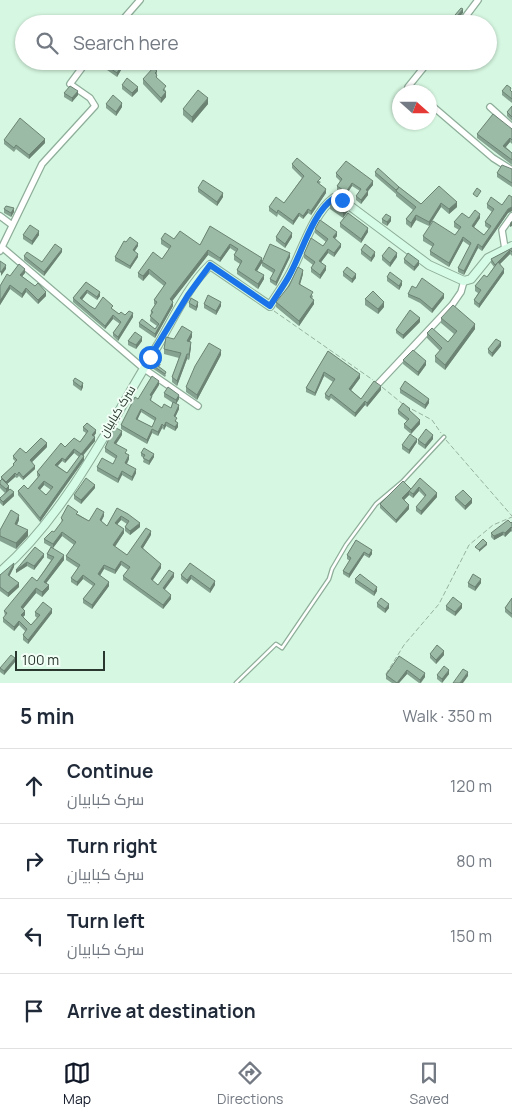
<!DOCTYPE html>
<meta charset="utf-8">
<style>
:root{--surface:#fff;--page:#f6f6f7;--text:#1f2937;--muted:#747a83;--line:#e0e1e3;--accent:#111827}
body{margin:0;font-family:Manrope,Cairo,sans-serif;background:var(--page);color:var(--text)}
.compass{position:absolute;left:392px;top:85px;width:45px;height:45px;border-radius:50%;background:var(--surface);box-shadow:0 1px 4px #0004;rotate:111deg}
.scale{position:absolute;left:15px;bottom:12px;width:90px;box-sizing:border-box;padding-left:5px;border:2px solid #2a372f;border-top:0;font-size:14px;line-height:18px;white-space:nowrap;color:#2a372f;-webkit-text-stroke:4px #f1fff6;paint-order:stroke}
.stop{position:absolute;width:15px;height:15px;margin:-11px;border:4px solid #1a73e8;border-radius:50%;background:#fff}
.stop.end{background:#1a73e8;border-color:#fff;box-shadow:0 1px 5px #0008}
.list{margin:0;padding:0;list-style:none}
h2{display:flex;justify-content:space-between;align-items:center;height:65px;margin:0;padding:0 20px;font-size:21px}
h2 small{font-size:16px;font-weight:400;color:var(--muted)}
.list li{display:grid;grid-template-columns:32px 1fr auto;gap:15px;align-items:center;box-sizing:border-box;height:75px;padding:0 20px;border-top:1px solid var(--line)}
.list b{display:block;font-size:19px;white-space:nowrap}
.list p{margin:0;font-size:16px;white-space:nowrap;color:var(--muted)}
.list em{font-size:16px;font-style:normal;color:var(--muted)}
.icon{flex:none;width:28px;height:28px;fill:none;stroke:currentColor;stroke-width:2;stroke-linecap:round;stroke-linejoin:round}
.map{position:relative;flex:none;width:512px;height:683px;overflow:hidden}
.search{position:absolute;background:var(--surface);box-shadow:0 1px 4px #0004;left:15px;right:15px;top:15px;height:55px;display:flex;align-items:center;gap:12px;box-sizing:border-box;padding:0 18px;border-radius:28px;color:var(--muted);font-size:19px}
.sheet{height:365px;background:var(--surface)}
nav{display:flex;justify-content:space-around;align-items:center;box-sizing:border-box;height:70px;border-top:1px solid var(--line);background:var(--surface);font-size:14px;color:var(--muted)}
nav a{display:grid;justify-items:center;gap:2px}
nav .on{color:var(--accent)}
.map>svg:first-child{display:block}
.lines{fill:none;stroke-linecap:round;stroke-linejoin:round}
.lane-casing{stroke:#8eae99;stroke-width:5}
.street-casing{stroke:#8eae99;stroke-width:8}
.secondary-casing{stroke:#8eae99;stroke-width:10}
.path{stroke:#97b1a0;stroke-width:1;stroke-dasharray:5 2.5;stroke-linecap:butt}
.lane{stroke:#fff;stroke-width:2.5}
.street{stroke:#fff;stroke-width:5.5}
.secondary{stroke:#d6fbe6;stroke-width:8}
.wall{fill:#85a18f;fill-rule:evenodd}
.shaded-wall{fill:#6c8374}
.building{fill:#9bbba6;stroke:#6c8374;fill-rule:evenodd}
.route{stroke:#1a73e8;stroke-width:6}
.labels{text-anchor:middle;dominant-baseline:central;stroke-width:4;stroke-linejoin:round;paint-order:stroke}
.street-label{font-size:12px;fill:#2a372f;stroke:#f1fff6}
</style>
<div class="map">
<svg width="512" height="683" viewBox="0 0 512 683">
<rect width="100%" height="100%" fill="#d6f7e1"/>
<g class="lines">
<g class="lane-casing">
<path id="lane" d="M236,683L276,644L282,648L329,579L332,569L346,545L376,504L402,482L444,437"/>
</g>
<g class="street-casing">
<g id="street">
<path d="M119,24L140,0"/>
<path d="M460,24L478,0"/>
<path d="M415,92L408,87L429,61"/>
<path d="M430,104L493,158L512,170"/>
<path d="M490,107L512,127"/>
<path d="M0,216L12,225"/>
<path d="M3,248L143,368L198,406"/>
<path d="M505,249L502,230L512,216"/>
<path d="M0,251L42,164L95,106L90,98L70,84L87,61"/>
<path d="M378,384L452,305L461,292L464,281"/>
</g>
</g>
<g class="secondary-casing">
<path id="secondary" d="M0,572C68,513 111,421 158,345C173,319 188,286 210,265L270,306C276,296 283,287 289,276C302,253 312,214 334,198L342,200L429,265L464,281L471,279L488,258L512,246"/>
</g>
<g class="path">
<path d="M274,311L373,380"/>
<path d="M382,387L404,405L432,420L441,433"/>
<path d="M446,440L512,516"/>
<path d="M386,674L404,645L439,604L469,545L493,525L512,517"/>
</g>
<use href="#lane" class="lane"/>
<use href="#street" class="street"/>
<use href="#secondary" class="secondary"/>
</g>
<g class="wall">
<path d="M107,66L121,70L117,77L107,70Z"/>
<path d="M157,71V78L166,91V97L161,103L143,84V79Z"/>
<path d="M122,85L138,91L132,97L122,89Z"/>
<path d="M502,91L512,92V103L502,95Z"/>
<path d="M64,93L78,95L72,102L64,97Z"/>
<path d="M106,104L122,107L116,116L106,108Z"/>
<path d="M208,104L192,123L183,115V109Z"/>
<path d="M512,106V121L507,116V112Z"/>
<path d="M512,129V144L510,142L506,147L512,153V165L477,138V134Z"/>
<path d="M4,140L45,143L29,159L16,149L14,152L4,144Z"/>
<path d="M292,164L321,182L319,184L326,193L311,215L308,213L303,219L299,216L293,225L278,214L277,217L269,211V207L284,203L302,178L292,168Z"/>
<path d="M512,169V187L497,177V173Z"/>
<path d="M375,172L399,187L421,204L439,186L457,207L449,214L441,207L429,226L416,220L411,228L406,224V219L413,210L396,196V194L375,176Z"/>
<path d="M336,173L373,185L368,191V195L361,204L356,200V196L360,191L352,186L346,195L337,190V186L340,181L336,177Z"/>
<path d="M198,188L223,197L217,206L198,192Z"/>
<path d="M512,197V211L508,213L482,251L478,248L464,275L458,272V268L470,246L463,241L449,267L430,255V251L433,247L423,241V236L455,235L459,230L454,227V222L469,218H480L474,227L484,235L489,229L485,226V222L492,212L487,208V204L502,205Z"/>
<path d="M330,203L348,211L343,218L330,209Z"/>
<path d="M4,209L14,212L11,217L4,213Z"/>
<path d="M382,219L391,221L387,226L382,223Z"/>
<path d="M340,223L368,232L361,243L340,227Z"/>
<path d="M210,226L262,263L257,271L264,279L258,289L237,274V270L240,264L234,260V255L236,252L230,248L220,262L208,255L172,301L173,306L155,338L139,327V323L155,329L157,326L150,321L151,311L155,305L154,304V300L164,286L149,274L143,281L138,277V273L162,259L169,249L161,244V239H174L200,245Z"/>
<path d="M315,229L337,236L335,238L341,247L334,257L328,253L321,262L326,270L320,279L311,272V268L313,265L304,258V254L323,246L326,242L315,233Z"/>
<path d="M23,235H39L32,245L23,239Z"/>
<path d="M276,237H292L285,248L276,241Z"/>
<path d="M126,242L138,246L134,251L138,257L130,269L115,261V257Z"/>
<path d="M512,248V256L510,254L500,264L504,273L479,308L474,304V300L478,293L475,291V286L487,277L494,267L491,263V259Z"/>
<path d="M361,250L375,256L371,262L361,254Z"/>
<path d="M62,252L44,276L24,260V256L42,262Z"/>
<path d="M382,256L397,257L390,267L382,260Z"/>
<path d="M290,257L276,286L270,282V279L273,273L262,266V262Z"/>
<path d="M404,259L419,265L414,271L404,263Z"/>
<path d="M343,272L356,278L352,283L343,276Z"/>
<path d="M25,273L22,276L46,296L38,304L26,292L22,298L10,289L0,305V286L10,276Z"/>
<path d="M303,274L300,284L313,296L312,299L314,304L299,326L276,307V302Z"/>
<path d="M387,277L402,285L399,290L387,281Z"/>
<path d="M86,282L100,296L97,300L87,293L82,300L95,309H113V310L119,314L133,317L118,341L113,336V333L120,324L113,319L105,329L73,302V298Z"/>
<path d="M416,288L444,298L432,313L420,303L408,297V294Z"/>
<path d="M365,299L384,307L378,314L365,305Z"/>
<path d="M189,303L198,306L196,311L189,307Z"/>
<path d="M204,304L221,306L216,315L204,308Z"/>
<path d="M441,318L475,329L445,370L435,362V356L440,351L427,338V333L448,342L454,334L441,323Z"/>
<path d="M420,322L403,339L396,333V330Z"/>
<path d="M192,337L189,342L191,347L189,360L187,359L177,386L172,382V377L179,358L164,354V349L174,339Z"/>
<path d="M128,341H142L136,349L128,345Z"/>
<path d="M501,346L492,357L488,353V349Z"/>
<path d="M328,351L360,378L351,390L361,399L381,390L367,407L365,405L355,417L331,398L329,401L325,398V394L333,382L324,376L315,396L306,392V388Z"/>
<path d="M221,355L197,400L186,392V387Z"/>
<path d="M403,360L426,365L418,376L403,364Z"/>
<path d="M161,364L159,367L166,375L165,377L152,368V365Z"/>
<path d="M73,381L83,387L81,391L73,385Z"/>
<path d="M159,385L152,396L151,401L162,408H171L173,403L164,397V393L179,399L176,404L179,409L175,417L178,427L175,431L166,426L164,430L162,428L158,436L152,433L147,444L121,429V425L138,399ZM141,412L155,421L152,427L137,419Z"/>
<path d="M400,389L429,403L425,409L400,393Z"/>
<path d="M398,410L410,411L420,424L411,434L404,428V424L407,421L398,414Z"/>
<path d="M83,427L96,433L94,436L95,441L83,455L84,460L40,522L18,495V491L28,489L38,477L37,476V472L65,447L80,442L86,433L83,431ZM74,453L79,457L67,473L58,466L62,461L65,463ZM44,485L51,490L46,495L40,490Z"/>
<path d="M122,435L116,444L127,454L129,459L127,464L136,473L132,481L122,475L118,483L97,471V467L113,464L116,459L105,452V448Z"/>
<path d="M433,439L425,449L418,444V440Z"/>
<path d="M417,442L409,454L402,449V445Z"/>
<path d="M47,447L32,462L35,469L23,480L19,476L17,478L15,477L7,484L9,490L14,496L3,506L0,503V498L5,493L0,488V481L1,480V477L13,467V464L15,461L13,459V456Z"/>
<path d="M141,453L154,457L149,465L143,462L144,458L141,456Z"/>
<path d="M420,478L437,497L421,515L416,511V507L425,497L419,491L413,498L409,495L404,500L409,509L396,523L380,508V504L411,489Z"/>
<path d="M95,488L81,504L74,499V495Z"/>
<path d="M455,497L472,503L465,510L455,500Z"/>
<path d="M117,508L140,527L130,535L125,531V527L127,524L121,520L117,524L124,533L115,547L127,555L151,535L143,548L161,568L152,581L158,585L174,577L164,590L171,599L163,609L123,580V576L128,570L121,565L115,574L104,569L100,576L109,586L92,609L83,603V599L93,586L83,579L77,586L71,582V578L78,568L66,560V556L74,545L62,536L53,548L64,560L46,583L49,589L42,597L36,593L23,609L25,615L23,617L31,625L37,618L35,616V612L52,613L28,644L23,640V635L26,632L19,625L14,631L3,622V618L5,616L4,611L37,581L51,560L47,558V554L51,547L44,543V539L54,532L62,523L61,518L78,514L89,521L104,516L101,521L107,526Z"/>
<path d="M19,520L17,525L28,536L16,549L0,541V530Z"/>
<path d="M512,522V532L511,531L505,537L503,535L494,540L491,537V533Z"/>
<path d="M356,540L372,554L369,558L364,555L349,578L343,574V571L350,561L347,559V555Z"/>
<path d="M35,547L44,557L34,570L27,566L16,573Z"/>
<path d="M190,563L215,585L210,593L191,579L187,584L181,579V575Z"/>
<path d="M14,567L9,576L19,587L8,597L0,591V575Z"/>
<path d="M355,579L377,591L374,596L355,583Z"/>
<path d="M468,583H481L475,591L468,587Z"/>
<path d="M512,598V618L505,612V608Z"/>
<path d="M377,603L389,608L385,613L377,607Z"/>
<path d="M446,606L462,608L455,616L446,610Z"/>
<path d="M430,654L444,655L436,664L430,658Z"/>
<path d="M399,656L425,677L421,683H419L407,674L399,683H392L386,679V675Z"/>
<path d="M15,662L4,675L0,672V668Z"/>
<path d="M449,674L442,683L437,679V675Z"/>
</g>
<g class="shaded-wall">
<path d="M463,9V13L457,20V16Z"/>
<path d="M121,66V70L117,77V73Z"/>
<path d="M138,87V91L132,97V93Z"/>
<path d="M78,91V95L72,102V98Z"/>
<path d="M166,92V97L161,103V98Z"/>
<path d="M208,98V104L192,123V117Z"/>
<path d="M122,103V107L116,116V112Z"/>
<path d="M510,138V142L503,150V146Z"/>
<path d="M45,139V143L29,159V155Z"/>
<path d="M373,181V185L368,191V195L361,204V200L366,190Z"/>
<path d="M352,183V186L346,195V192Z"/>
<path d="M326,189V193L311,215V211Z"/>
<path d="M223,193V197L217,206V202Z"/>
<path d="M457,202V207L449,214V209Z"/>
<path d="M441,203V207L429,226V222Z"/>
<path d="M348,205V211L343,218V212Z"/>
<path d="M512,207V211L508,213L482,251V247L508,209Z"/>
<path d="M14,208V212L11,217V213Z"/>
<path d="M308,209V213L303,219V216Z"/>
<path d="M299,213V216L293,225V221Z"/>
<path d="M480,214V218L472,230V226Z"/>
<path d="M416,215V220L411,228V223Z"/>
<path d="M391,217V221L387,226V222Z"/>
<path d="M512,221V226L510,227V223Z"/>
<path d="M368,228V232L361,243V239Z"/>
<path d="M39,231V235L32,245V241Z"/>
<path d="M337,232V236L333,241V237Z"/>
<path d="M292,233V237L285,248V244Z"/>
<path d="M463,237V241L449,267V263Z"/>
<path d="M138,243V246L133,254V250Z"/>
<path d="M230,244V248L220,262V258Z"/>
<path d="M341,244V247L334,257V253Z"/>
<path d="M478,244V248L464,275V271Z"/>
<path d="M62,249V252L44,276V272Z"/>
<path d="M328,249V253L319,265V261Z"/>
<path d="M208,250V255L170,304V299Z"/>
<path d="M510,250V254L495,269V265Z"/>
<path d="M375,252V256L371,262V258Z"/>
<path d="M290,253V257L276,286V282Z"/>
<path d="M397,253V257L390,267V263Z"/>
<path d="M138,254V257L130,269V266Z"/>
<path d="M262,258V263L255,274V270Z"/>
<path d="M419,261V265L414,271V267Z"/>
<path d="M6,265V269L1,276V272Z"/>
<path d="M326,266V270L320,279V275Z"/>
<path d="M25,269V273L20,279V275Z"/>
<path d="M149,269V274L143,281V276Z"/>
<path d="M504,269V273L479,308V304Z"/>
<path d="M303,270V274L299,288V284Z"/>
<path d="M356,274V278L352,283V279Z"/>
<path d="M264,275V279L258,289V284Z"/>
<path d="M402,281V285L399,290V286Z"/>
<path d="M10,285V289L0,305V301Z"/>
<path d="M26,288V292L22,298V294Z"/>
<path d="M87,290V293L80,302V298Z"/>
<path d="M46,292V296L38,304V300Z"/>
<path d="M100,292V296L97,300V297Z"/>
<path d="M444,294V298L432,313V309Z"/>
<path d="M314,300V304L299,326V321Z"/>
<path d="M173,302V306L155,338V334Z"/>
<path d="M198,302V306L196,311V307Z"/>
<path d="M221,302V306L216,315V311Z"/>
<path d="M384,302V307L378,314V309Z"/>
<path d="M133,313V317L118,341V337Z"/>
<path d="M113,315V319L105,329V326Z"/>
<path d="M420,318V322L403,339V335Z"/>
<path d="M475,324V329L445,370V365Z"/>
<path d="M192,332V337L187,346V341Z"/>
<path d="M142,337V341L136,349V345Z"/>
<path d="M191,342V347L189,360V354Z"/>
<path d="M501,342V346L492,357V353Z"/>
<path d="M221,350V355L197,400V395Z"/>
<path d="M187,354V359L177,386V381Z"/>
<path d="M426,361V365L418,376V372Z"/>
<path d="M324,372V376L315,396V393Z"/>
<path d="M360,374V378L349,393V389Z"/>
<path d="M159,381V385L150,399V395Z"/>
<path d="M83,383V387L81,391V387Z"/>
<path d="M381,386V390L367,407V403Z"/>
<path d="M179,395V399L176,404V400Z"/>
<path d="M429,399V403L425,409V405Z"/>
<path d="M365,401V405L355,417V413Z"/>
<path d="M179,405V409L174,420V416Z"/>
<path d="M141,409V412L136,423V419Z"/>
<path d="M420,420V424L411,434V430Z"/>
<path d="M166,422V426L164,430V426Z"/>
<path d="M178,423V427L175,431V427Z"/>
<path d="M162,424V428L158,436V432Z"/>
<path d="M152,429V433L147,444V440Z"/>
<path d="M96,430V433L92,439V435Z"/>
<path d="M122,431V435L114,447V443Z"/>
<path d="M433,435V439L425,449V445Z"/>
<path d="M95,437V441L81,458V454Z"/>
<path d="M417,439V442L409,454V450Z"/>
<path d="M47,443V447L30,464V460Z"/>
<path d="M74,449V453L65,463V460Z"/>
<path d="M154,454V457L149,465V461Z"/>
<path d="M129,455V459L125,467V463Z"/>
<path d="M84,456V460L40,522V518Z"/>
<path d="M62,458V461L55,468V465Z"/>
<path d="M35,466V469L23,480V477Z"/>
<path d="M136,469V473L132,481V477Z"/>
<path d="M122,471V475L118,483V479Z"/>
<path d="M15,473V477L6,485V482Z"/>
<path d="M44,481V485L38,492V488Z"/>
<path d="M95,485V488L81,504V500Z"/>
<path d="M9,486V490L6,493V489Z"/>
<path d="M419,487V491L413,498V494Z"/>
<path d="M409,491V495L402,502V498Z"/>
<path d="M14,492V496L3,506V502Z"/>
<path d="M437,493V497L421,515V511Z"/>
<path d="M472,499V503L465,510V506Z"/>
<path d="M409,505V509L396,523V520Z"/>
<path d="M104,512V516L100,524V520Z"/>
<path d="M19,515V520L15,529V524Z"/>
<path d="M121,516V520L115,527V523Z"/>
<path d="M140,523V527L130,535V531Z"/>
<path d="M511,527V531L505,537V533Z"/>
<path d="M124,529V533L113,549V545Z"/>
<path d="M28,530V536L16,549V543Z"/>
<path d="M151,531V535L141,551V547Z"/>
<path d="M62,532V536L53,548V544Z"/>
<path d="M503,532V535L494,540V536Z"/>
<path d="M487,543V545L479,552V550Z"/>
<path d="M372,550V554L369,558V555Z"/>
<path d="M364,552V555L349,578V574Z"/>
<path d="M44,554V557L34,570V566Z"/>
<path d="M64,555V560L44,586V582Z"/>
<path d="M121,561V565L115,574V570Z"/>
<path d="M27,562V566L16,573V570Z"/>
<path d="M14,563V567L8,579V575Z"/>
<path d="M161,564V568L151,583V579Z"/>
<path d="M104,565V569L98,578V574Z"/>
<path d="M174,573V577L163,592V588Z"/>
<path d="M83,575V579L77,586V582Z"/>
<path d="M191,575V579L187,584V580Z"/>
<path d="M481,579V583L475,591V587Z"/>
<path d="M215,581V585L210,593V589Z"/>
<path d="M109,582V586L92,609V605Z"/>
<path d="M19,583V587L8,597V593Z"/>
<path d="M49,585V589L42,597V592Z"/>
<path d="M377,587V591L374,596V592Z"/>
<path d="M36,588V593L21,611V607Z"/>
<path d="M171,595V599L163,609V605Z"/>
<path d="M389,604V608L385,613V609Z"/>
<path d="M462,604V608L455,616V612Z"/>
<path d="M52,609V613L28,644V640Z"/>
<path d="M25,611V615L21,619V615Z"/>
<path d="M19,621V625L14,631V627Z"/>
<path d="M444,651V655L436,664V660Z"/>
<path d="M15,658V662L4,675V671Z"/>
<path d="M407,670V674L399,683H397Z"/>
<path d="M449,670V674L442,683V679Z"/>
<path d="M468,672V676L463,683H460Z"/>
<path d="M425,673V677L420,683V680Z"/>
</g>
<g class="building">
<path d="M461,8L463,9L457,16L455,15Z"/>
<path d="M110,61H114L121,66L117,73L107,66Z"/>
<path d="M386,62L390,64L387,68L383,65Z"/>
<path d="M153,68L157,71L155,73L157,75L156,77L166,86L163,90L166,92L161,98L143,79Z"/>
<path d="M127,78L138,87L132,93L122,85Z"/>
<path d="M507,85L511,88L510,90L512,92V99L502,91Z"/>
<path d="M70,86L78,91L72,98L64,93Z"/>
<path d="M198,90L208,98L192,117L183,109Z"/>
<path d="M113,95L122,103L116,112L106,104Z"/>
<path d="M512,106V117L507,112Z"/>
<path d="M493,114L512,129V140L510,138L503,146L512,153V160L477,134Z"/>
<path d="M20,118L45,139L29,155L16,145L14,148L4,140Z"/>
<path d="M297,158L321,178L317,182L326,189L311,211L308,209L303,216L299,213L293,221L278,210L277,213L269,207L276,197L284,203L304,176L292,164Z"/>
<path d="M346,161L373,181L366,190L368,191L361,200L356,196L361,189L352,183L346,192L337,186L342,179L336,173Z"/>
<path d="M502,165L512,169V183L497,173Z"/>
<path d="M378,168L399,187L396,190L375,172Z"/>
<path d="M203,180L223,193L217,202L198,188Z"/>
<path d="M439,186L457,202L449,209L441,203L429,222L416,215L411,223L406,219L416,207L396,191L399,187L421,204Z"/>
<path d="M477,188L481,191L477,197L473,194Z"/>
<path d="M509,195L512,197V207L508,209L482,247L478,244L464,271L458,268L471,243L463,237L449,263L430,251L434,244L423,236L433,221L455,235L461,227L454,222L462,213L469,218L475,210L480,214L472,226L484,235L491,226L485,222L494,209L487,204L491,197L502,205Z"/>
<path d="M336,198L348,205L343,212L330,203Z"/>
<path d="M6,206L14,208L11,213L4,209Z"/>
<path d="M348,213L368,228L361,239L340,223Z"/>
<path d="M386,214L391,217L387,222L382,219Z"/>
<path d="M320,220L337,232L333,237L341,244L334,253L328,249L319,261L326,266L320,275L311,268L315,262L304,254L311,238L323,246L328,239L315,229Z"/>
<path d="M30,225L39,231L32,241L23,235Z"/>
<path d="M210,226L262,258L255,270L264,275L258,284L237,270L242,261L234,255L238,249L230,244L220,258L208,250L170,299L173,302L155,334L139,323L142,319L155,329L159,324L150,316L153,312L151,311L157,302L154,300L166,283L149,269L143,276L138,273L153,252L162,259L171,246L161,239L165,233L174,239L180,231L200,245Z"/>
<path d="M283,226L292,233L285,244L276,237Z"/>
<path d="M130,237L138,243L133,250L138,254L130,266L115,257L124,241L126,242Z"/>
<path d="M55,244L62,249L44,272L24,256L27,252L42,262Z"/>
<path d="M270,244L290,253L276,282L270,279L275,270L262,262Z"/>
<path d="M365,244L375,252L371,258L361,250Z"/>
<path d="M389,247L397,253L390,263L382,256Z"/>
<path d="M512,248V252L510,250L495,265L491,259Z"/>
<path d="M408,253L419,261L414,267L404,259Z"/>
<path d="M0,261L6,265L1,272H0Z"/>
<path d="M498,262L504,269L479,304L474,300L481,290L475,286L484,275L487,277Z"/>
<path d="M19,264L25,269L20,275L35,286L38,283L46,292L38,300L26,288L22,294L10,285L0,301V286L7,274L10,276Z"/>
<path d="M298,267L303,270L299,284L313,292L310,297L314,300L299,321L276,302L289,286Z"/>
<path d="M347,267L356,274L352,279L343,272Z"/>
<path d="M390,272L402,281L399,286L387,277Z"/>
<path d="M422,278L444,294L432,309L420,299L408,294L412,286L416,288Z"/>
<path d="M86,282L100,292L97,297L87,290L80,298L90,306L95,309L103,297L113,306L111,308L119,314L121,312L125,315L129,311L133,313L118,337L113,333L121,322L113,315L105,326L73,298Z"/>
<path d="M373,291L384,302L378,309L365,299Z"/>
<path d="M208,295L221,302L216,311L204,304Z"/>
<path d="M191,298L198,302L196,307L189,303Z"/>
<path d="M453,305L475,324L445,365L435,356L442,348L427,333L432,328L448,342L457,331L441,318Z"/>
<path d="M410,310L420,318L403,335L396,330Z"/>
<path d="M182,326L192,332L187,341L191,342L189,354H187L177,381L172,377L181,353L164,349L166,337L174,339Z"/>
<path d="M135,332L142,337L136,345L128,341Z"/>
<path d="M496,339L501,342L492,353L488,349Z"/>
<path d="M209,343L221,350L197,395L186,387L195,366Z"/>
<path d="M413,350L426,361L418,372L403,360Z"/>
<path d="M328,351L360,374L349,389L361,399L374,381L381,386L367,403L365,401L355,413L331,394L329,397L325,394L335,379L324,372L315,393L306,388Z"/>
<path d="M156,357L161,360L158,366L166,372L165,374L152,365Z"/>
<path d="M152,376L159,381L150,395L152,396L150,400L162,408L164,404L171,408L173,402L179,405L174,416L177,418L175,421L178,423L175,427L166,422L164,426L162,424L158,432L152,429L147,440L121,425L135,397L138,399ZM141,409L156,418L152,427L136,419Z"/>
<path d="M75,378L83,383L81,387L73,381Z"/>
<path d="M405,381L429,399L425,405L400,389Z"/>
<path d="M168,387L179,395L176,400L164,393Z"/>
<path d="M403,403L410,409L409,410L420,420L411,430L404,424L409,419L398,410Z"/>
<path d="M87,423L96,430L92,435L95,437L81,454L74,449L65,460L62,458L55,465L67,473L81,454L84,456L40,518L18,491L24,485L28,489L40,475L37,472L61,443L65,447L74,438L80,442L88,431L83,427ZM44,481L53,487L46,495L38,488Z"/>
<path d="M114,427L122,431L114,443L127,450L125,453L129,455L125,463L136,469L132,477L122,471L118,479L97,467L102,458L113,464L117,456L105,448Z"/>
<path d="M426,429L433,435L425,445L418,440Z"/>
<path d="M410,434L417,439L409,450L402,445Z"/>
<path d="M41,438L47,443L30,460L35,466L23,477L19,472L17,475L15,473L6,482L1,477L14,465L13,464L17,460L13,456L20,448L26,453Z"/>
<path d="M144,448L154,454L149,461L143,458L145,455L141,453Z"/>
<path d="M86,478L95,485L81,500L74,495Z"/>
<path d="M420,478L437,493L421,511L416,507L426,495L419,487L413,494L409,491L411,489L402,498L409,505L396,520L380,504L403,481L411,489Z"/>
<path d="M2,479L9,486L6,489L0,484V481Z"/>
<path d="M10,489L14,492L3,502L0,499V498Z"/>
<path d="M463,490L472,499L465,506L455,497Z"/>
<path d="M68,505L78,512L76,514L89,521L97,508L104,512L100,520L107,526L117,508L128,514L140,523L130,531L125,527L129,521L121,516L115,523L124,529L113,545L127,555L146,528L151,531L141,547L161,564L151,579L158,585L169,570L174,573L163,588L171,595L163,605L123,576L130,567L121,561L115,570L104,565L98,574L109,582L92,605L83,599L95,584L83,575L77,582L71,578L80,565L66,556L76,542L62,532L53,544L44,539L52,531L54,532L63,520L61,518Z"/>
<path d="M11,510L19,515L15,524L28,530L16,543L0,536V530Z"/>
<path d="M508,520L511,523L512,522V528L511,527L505,533L503,532L494,536L491,533Z"/>
<path d="M483,539L487,543L479,550L475,547Z"/>
<path d="M356,540L372,550L369,555L364,552L349,574L343,571L351,558L347,555Z"/>
<path d="M35,547L44,554L34,566L27,562L16,570Z"/>
<path d="M51,547L64,555L44,582L49,585L42,592L36,588L21,607L25,611L21,615L31,625L40,615L35,612L43,602L52,609L28,640L23,635L27,629L19,621L14,627L3,618L7,613L4,611L32,577L37,581L45,570L54,557L47,554Z"/>
<path d="M14,563L8,575L19,583L8,593L0,587V575Z"/>
<path d="M190,563L215,581L210,589L191,575L187,580L181,575Z"/>
<path d="M360,574L377,587L374,592L355,579Z"/>
<path d="M473,574L481,579L475,587L468,583Z"/>
<path d="M453,597L462,604L455,612L446,606Z"/>
<path d="M381,598L389,604L385,609L377,603Z"/>
<path d="M512,598V614L505,608Z"/>
<path d="M437,645L444,651L436,660L430,654Z"/>
<path d="M11,655L15,658L4,671L0,668Z"/>
<path d="M399,656L425,673L420,680L407,670L397,683L386,675Z"/>
<path d="M444,666L449,670L442,679L437,675Z"/>
<path d="M463,669L468,672L460,683H453Z"/>
</g>
<g class="lines">
<path class="route" d="M150,357L188,295L210,265L270,306C276,296 283,287 289,276C302,253 312,213 334,198L342,200"/>
</g>
<g class="labels">
<g class="street-label">
<text transform="translate(117 411) rotate(-59)">سرک کبابیان</text>
</g>
</g>
</svg>
<svg class="compass" viewBox="-18 -18 36 36"><path d="M0-13l5 13h-10z" fill="#e53935"/><path d="M0 13l5-13h-10z" fill="#747a83"/></svg>
<div class="scale">100 m</div>
<div class="stop" style="left:150px;top:357px"></div>
<div class="stop end" style="left:342px;top:200px"></div>
<div class="search"><svg class="icon" aria-label="search" viewBox="0 0 24 24"><circle cx="10" cy="10" r="6"/><path d="M15 15l6 6"/></svg>Search here</div>
</div>
<section class="sheet">
<h2>5 min<small>Walk · 350 m</small></h2>
<ul class="list">
<li><svg class="icon" aria-label="ahead" viewBox="0 0 24 24"><path d="M12 20V5M6 11l6-6 6 6"/></svg><div><b>Continue</b><p>سرک کبابیان</p></div><em>120 m</em></li>
<li><svg class="icon" aria-label="right" viewBox="0 0 24 24"><path d="M7 20v-9h11M14 6l5 5-5 5"/></svg><div><b>Turn right</b><p>سرک کبابیان</p></div><em>80 m</em></li>
<li><svg class="icon" aria-label="left" viewBox="0 0 24 24"><path d="M17 20v-9H6M10 6l-5 5 5 5"/></svg><div><b>Turn left</b><p>سرک کبابیان</p></div><em>150 m</em></li>
<li><svg class="icon" aria-label="arrive" viewBox="0 0 24 24"><path d="M6 21V4h12l-3 4 3 4H6"/></svg><div><b>Arrive at destination</b></div></li>
</ul>
</section>
<nav>
<a class="on"><svg class="icon" aria-label="map" viewBox="0 0 24 24"><path d="M3 6l6-2 6 2 6-2v14l-6 2-6-2-6 2zM9 4v14M15 6v14"/></svg>Map</a>
<a><svg class="icon" aria-label="directions" viewBox="0 0 24 24"><path d="M12 3l9 9-9 9-9-9zM9 14v-3h6M13 9l2 2-2 2"/></svg>Directions</a>
<a><svg class="icon" aria-label="saved" viewBox="0 0 24 24"><path d="M7 4h10v16l-5-4-5 4z"/></svg>Saved</a>
</nav>
